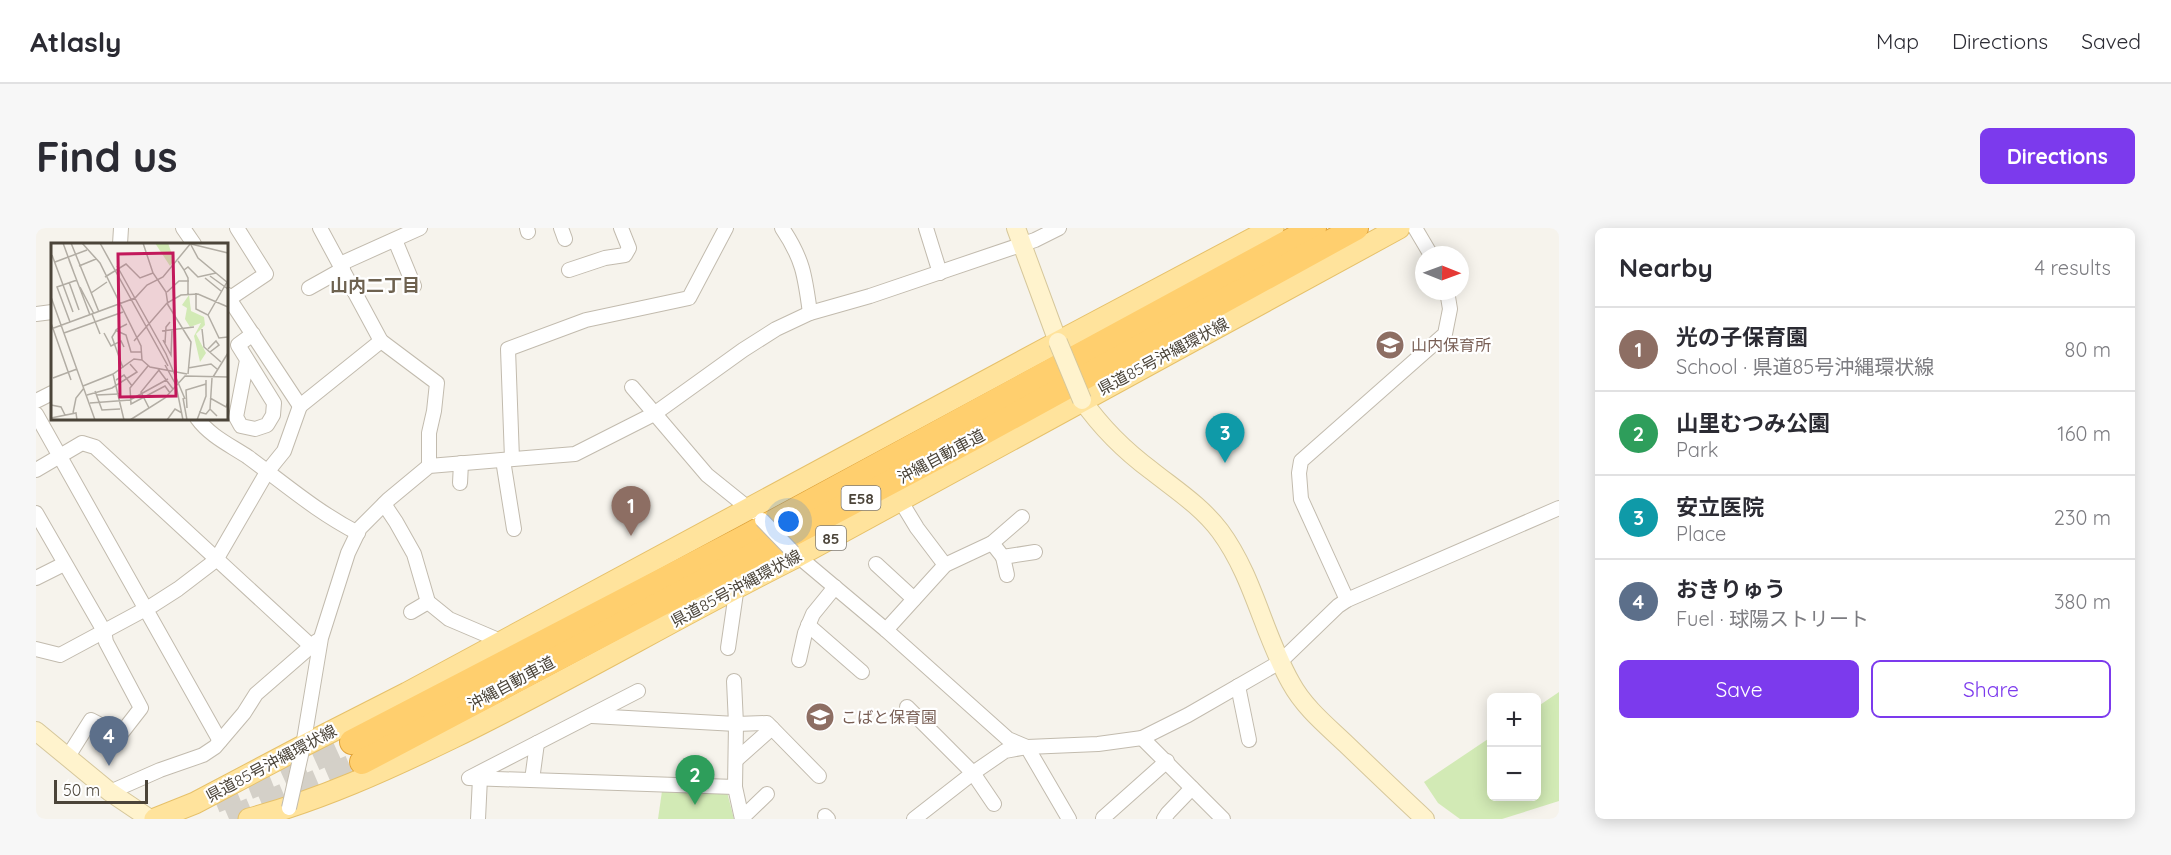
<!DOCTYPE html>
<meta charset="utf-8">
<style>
:root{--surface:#fff;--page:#f7f7f7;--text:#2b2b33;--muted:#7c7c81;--line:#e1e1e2;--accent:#7c3aed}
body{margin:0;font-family:Quicksand,"Noto Sans JP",sans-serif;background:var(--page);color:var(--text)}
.controls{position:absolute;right:18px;bottom:18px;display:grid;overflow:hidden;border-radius:9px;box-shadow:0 3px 15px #0003}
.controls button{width:54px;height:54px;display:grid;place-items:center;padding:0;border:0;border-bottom:2px solid var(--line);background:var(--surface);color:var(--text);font:30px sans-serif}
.compass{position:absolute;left:1379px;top:18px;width:54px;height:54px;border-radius:50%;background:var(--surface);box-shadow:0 3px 15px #0003;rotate:91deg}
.scale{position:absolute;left:18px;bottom:15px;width:94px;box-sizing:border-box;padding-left:6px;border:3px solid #4b4439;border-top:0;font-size:16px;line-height:21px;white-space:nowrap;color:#4b4439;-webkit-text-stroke:4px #fff;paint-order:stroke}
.you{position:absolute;left:753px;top:294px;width:21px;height:21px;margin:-15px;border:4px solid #fff;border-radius:50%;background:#1a73e8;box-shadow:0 0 0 9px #1a73e833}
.badge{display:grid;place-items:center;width:39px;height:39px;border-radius:50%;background:var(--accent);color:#fff;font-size:20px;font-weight:700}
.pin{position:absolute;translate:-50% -50px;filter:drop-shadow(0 2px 3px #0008)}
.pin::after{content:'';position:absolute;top:32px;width:21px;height:18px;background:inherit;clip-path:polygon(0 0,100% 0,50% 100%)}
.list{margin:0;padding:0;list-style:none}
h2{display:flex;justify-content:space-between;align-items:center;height:78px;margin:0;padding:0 24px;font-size:26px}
h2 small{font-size:20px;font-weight:400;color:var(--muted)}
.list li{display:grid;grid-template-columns:39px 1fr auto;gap:18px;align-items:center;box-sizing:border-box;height:84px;padding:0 24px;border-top:2px solid var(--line)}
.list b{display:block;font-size:22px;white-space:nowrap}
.list p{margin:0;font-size:20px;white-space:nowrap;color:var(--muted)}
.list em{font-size:20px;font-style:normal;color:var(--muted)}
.actions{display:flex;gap:12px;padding:18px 24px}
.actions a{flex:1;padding:14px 0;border:2px solid var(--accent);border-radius:9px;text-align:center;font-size:21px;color:var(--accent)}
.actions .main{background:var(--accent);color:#fff}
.map{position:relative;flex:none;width:1523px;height:591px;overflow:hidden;border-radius:9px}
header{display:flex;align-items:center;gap:36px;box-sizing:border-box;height:84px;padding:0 30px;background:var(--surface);border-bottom:2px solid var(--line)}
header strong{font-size:28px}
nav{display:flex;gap:33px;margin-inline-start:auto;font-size:21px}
.intro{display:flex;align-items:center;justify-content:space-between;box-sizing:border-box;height:144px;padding:0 36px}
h1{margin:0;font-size:42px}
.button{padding:15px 27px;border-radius:9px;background:var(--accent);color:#fff;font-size:21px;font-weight:700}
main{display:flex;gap:36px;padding:0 36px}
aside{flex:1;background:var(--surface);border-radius:9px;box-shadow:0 3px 15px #0003}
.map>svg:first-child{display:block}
.green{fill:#d2eab5}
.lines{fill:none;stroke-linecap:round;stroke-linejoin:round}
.highway-tunnel{stroke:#d4d0c8;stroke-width:24;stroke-dasharray:24 12;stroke-linecap:butt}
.street-casing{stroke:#c2bbae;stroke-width:16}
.secondary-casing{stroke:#d6c79b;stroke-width:20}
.primary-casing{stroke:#e6c16a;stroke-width:23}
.highway-casing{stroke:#e0a43c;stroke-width:26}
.street{stroke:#fff;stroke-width:14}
.secondary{stroke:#fff3cd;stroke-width:18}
.primary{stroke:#ffe39c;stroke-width:21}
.highway{stroke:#ffcf6e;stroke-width:24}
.street-bridge-casing{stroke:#c2bbae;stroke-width:16;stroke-linecap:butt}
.secondary-bridge-casing{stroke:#d6c79b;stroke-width:20;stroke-linecap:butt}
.street-bridge{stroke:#fff;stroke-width:14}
.secondary-bridge{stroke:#fff3cd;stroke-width:18}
.labels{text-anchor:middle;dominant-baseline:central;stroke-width:4.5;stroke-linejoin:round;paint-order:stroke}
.shield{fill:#fff;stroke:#817c74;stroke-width:1.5}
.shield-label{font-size:15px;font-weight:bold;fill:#4b4439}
.education-label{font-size:16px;fill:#785e54;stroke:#fff;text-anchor:start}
.street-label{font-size:16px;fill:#4b4439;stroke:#fff}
.neighbourhood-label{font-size:18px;font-weight:bold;fill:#6e6250;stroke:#fff}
.inset-road{fill:none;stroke:#b2ada4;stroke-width:1.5}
.view{fill:#c2185b;fill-opacity:0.15;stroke:#c2185b;stroke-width:3}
.inset-edge{fill:none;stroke:#4b4439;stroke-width:3}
</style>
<header>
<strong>Atlasly</strong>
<nav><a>Map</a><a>Directions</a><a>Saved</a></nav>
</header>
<div class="intro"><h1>Find us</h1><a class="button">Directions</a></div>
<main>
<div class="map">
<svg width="1523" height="591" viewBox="0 0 1523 591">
<rect width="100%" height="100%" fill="#f6f3ec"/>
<g class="green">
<path d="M1523,464V573L1466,591H1424L1402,575L1388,554L1455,509L1456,568H1500L1501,479Z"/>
<path d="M690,560L698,591H622L626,563Z"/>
</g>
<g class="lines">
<g class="highway-tunnel">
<path d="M179,573L241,548L316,514"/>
<path d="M193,591L326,534"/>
</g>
<g class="street-casing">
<g id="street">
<path d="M147,0L158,16"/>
<path d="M284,0L345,113L401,155L398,183L393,205V238"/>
<path d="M491,0L492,4"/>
<path d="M525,0L529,11"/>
<path d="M746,0C767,31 769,48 774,85"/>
<path d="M890,0L904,45"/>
<path d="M1379,0L1395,27"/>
<path d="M359,12L378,58"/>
<path d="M84,16L85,0"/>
<path d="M304,36L384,0"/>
<path d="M533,42L569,30L589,27L593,20L585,0"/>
<path d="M273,60L307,41"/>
<path d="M190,66L264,178L345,113"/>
<path d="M190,73L230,46L201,0"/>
<path d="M0,86L16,84"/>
<path d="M211,132L200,189L205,198L219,201L231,197L237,187L238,175L202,117L217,106"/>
<path d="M596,159L671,247L717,284"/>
<path d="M0,173L16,165"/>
<path d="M0,186L184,513"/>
<path d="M161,190C174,208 194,217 212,229C249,256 281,284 322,305"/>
<path d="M476,231L472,121L550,92L653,70L690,0"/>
<path d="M467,232L478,301"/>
<path d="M0,242L46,215L59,219L274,417"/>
<path d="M424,255L425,235"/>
<path d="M864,272L881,300L909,337"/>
<path d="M348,276L360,294L378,326L392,374L413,391L467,414"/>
<path d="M0,285L68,403L70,414L105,480L84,507L55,492L31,530"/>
<path d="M956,315L967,329L999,324"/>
<path d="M757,324L850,402L972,511L991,519L1033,591"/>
<path d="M967,329L971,347"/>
<path d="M840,336L878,371"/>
<path d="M0,350L28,336"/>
<path d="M1311,372L1265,271L1263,245L1265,233L1409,106L1414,81L1411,63"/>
<path d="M375,384L392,374"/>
<path d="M772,397L826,444"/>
<path d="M850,402L909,337L956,315L986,289"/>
<path d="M692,420L701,358"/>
<path d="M0,421L24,427L117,377L142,361L180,332L231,244L248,223L264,178"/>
<path d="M763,432L769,405L777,386L799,359"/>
<path d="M698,453L700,496L699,559L706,591"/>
<path d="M1202,458L1213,512"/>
<path d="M602,463L433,550L699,559"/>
<path d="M871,479L937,545L958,576"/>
<path d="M556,488L700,496L731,495L783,548"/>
<path d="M1106,510L1187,591"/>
<path d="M267,518L285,410L312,325L324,300L352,272L393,238L539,226L618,186L707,122L740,101L774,85L834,68L999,12L1023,0"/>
<path d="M700,532L736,500"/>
<path d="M496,552L501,515"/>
<path d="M74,564L124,542L167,527L179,519L208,485L220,466L281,413"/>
<path d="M789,588L792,591"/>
<path d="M706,590L731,566"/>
<path d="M1067,590L1131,533"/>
<path d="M442,591L444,550"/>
<path d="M878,591L937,545L969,523L991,519L1062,516L1106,510L1152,487L1244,434L1302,378L1311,372L1523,280"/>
<path d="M1128,591L1132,585L1156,560"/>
</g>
</g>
<g class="secondary-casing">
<g id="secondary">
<path d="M980,0L1022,114"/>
<path d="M1046,172C1065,199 1089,223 1116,243C1140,262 1165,278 1184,303C1218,349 1227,406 1255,455C1268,479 1290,497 1310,516C1336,541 1362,566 1389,591"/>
<path d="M0,503L74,564L114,591"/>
</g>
</g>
<g class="primary-casing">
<g id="primary">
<path d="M119,591L159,575L267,518L371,465L1022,114L1237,0"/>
<path d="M213,591C284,572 350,542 416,510C533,453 646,386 762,328L1363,0"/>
</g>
</g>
<g class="highway-casing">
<g id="highway">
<path d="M316,514L706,311L1278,0"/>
<path d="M326,534L934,212L1320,0"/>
</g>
</g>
<use href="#street" class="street"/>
<use href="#secondary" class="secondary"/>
<use href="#primary" class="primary"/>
<use href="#highway" class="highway"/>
<g class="street-bridge-casing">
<g id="street-bridge">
<path d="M726,292L757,324"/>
<path d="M253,580L267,518"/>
</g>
</g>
<g class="secondary-bridge-casing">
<path id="secondary-bridge" d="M1022,114L1046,172"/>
</g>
<use href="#street-bridge" class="street-bridge"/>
<use href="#secondary-bridge" class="secondary-bridge"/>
</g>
<defs>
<g id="school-disc" transform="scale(1.5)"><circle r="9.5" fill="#8d6e63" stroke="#fff"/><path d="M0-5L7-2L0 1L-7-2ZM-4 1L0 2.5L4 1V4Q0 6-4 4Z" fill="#fff"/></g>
</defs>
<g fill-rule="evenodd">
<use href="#school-disc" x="1354" y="117"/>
<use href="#school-disc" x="784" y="489"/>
</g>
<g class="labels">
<g class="shield">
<rect x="805.5" y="258" width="39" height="24" rx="4.5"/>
<rect x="780" y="298" width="30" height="24" rx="4.5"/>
</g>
<g class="shield-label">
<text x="825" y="270">E58</text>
<text x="795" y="310">85</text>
</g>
<g class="education-label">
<text x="1375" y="117">山内保育所</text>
<text x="805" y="489">こばと保育園</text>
</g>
<g class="street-label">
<text transform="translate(1127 128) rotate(-28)">県道85号沖縄環状線</text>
<text transform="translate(905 228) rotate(-28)">沖縄自動車道</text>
<text transform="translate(700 360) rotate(-28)">県道85号沖縄環状線</text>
<text transform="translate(475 455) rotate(-28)">沖縄自動車道</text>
<text transform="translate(235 535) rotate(-28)">県道85号沖縄環状線</text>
</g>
<g class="neighbourhood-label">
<text x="339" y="57">山内二丁目</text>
</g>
</g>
<g transform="translate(15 15)">
<rect width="177" height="177" fill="#f6f3ec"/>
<path d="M104,0H117L123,17L119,23ZM138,52L140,68L153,74L154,82L145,91L155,110L149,119L143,93L150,80L139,84L134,76L136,65L131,62Z" fill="#d2eab5"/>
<path class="inset-road" d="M12,0L23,30M20,0L48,69M31,0L49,20L90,103L91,117L99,124L136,131M49,0L117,123M92,0L102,30L115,49L117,62L140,99L137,131M140,1L177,10M140,2L147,15L177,40M1,12L22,69M18,17L39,72M127,18L133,27L137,24L147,34L165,30M4,19L36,7M28,23L45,16M66,23L115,111L134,156M133,27L137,35V51M159,33L177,46M54,34L75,21L89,35L102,30M154,35L170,48M18,39L28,67M29,44L43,71M116,49L128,38H138M40,50L56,39M145,50V66L157,72L168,95L177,94M0,54L44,177M41,71L49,91M157,72L176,39M19,79L6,44L26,37M0,80L20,137M0,86L84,55L96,42L112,34L140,0M151,86L153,104L170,119M64,87L75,92L80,109H90M111,88L143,84M13,90L72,69M53,90L60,103L70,98L73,104M112,97L120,112L121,87M83,98L116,60L130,52L147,51L177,64M114,100L115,84L119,79M157,106L165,98L168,102L159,109M114,122L125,142L132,177M97,123L79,145L80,161L114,143L119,150M72,125L61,94L66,86L76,81M137,125L160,121L166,126M107,126L122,146M62,131L73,177M162,134L177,110M2,135L26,126M65,137L73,132L81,143M32,143L62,131L83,116L91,117M44,148L51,167L69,166M36,152L61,145L86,129L79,121M45,152L68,151M132,155L136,177M159,155L175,164L177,159M39,160L79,157L117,136M0,162L10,164L14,172M98,165L90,149L108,127M136,165L135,147L155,141M159,166L161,135M148,169L155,171L159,166L166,173M22,170L25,155L33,145M0,175L25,170L26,177M79,177L114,155L134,133L177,134M116,177L124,166L131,170M146,177L155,153V137"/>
<path class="view" d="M122,10L125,153L69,154L67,11Z"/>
<rect width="177" height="177" class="inset-edge"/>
</g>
</svg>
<div class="controls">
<button>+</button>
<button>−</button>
</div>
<svg class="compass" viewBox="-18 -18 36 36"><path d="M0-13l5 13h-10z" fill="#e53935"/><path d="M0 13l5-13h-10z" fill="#7c7c81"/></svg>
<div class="scale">50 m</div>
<div class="you"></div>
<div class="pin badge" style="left:595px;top:308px;background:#8d6e63">1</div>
<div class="pin badge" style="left:659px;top:577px;background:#2e9e5b">2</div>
<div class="pin badge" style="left:1189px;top:235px;background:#0f9aa8">3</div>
<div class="pin badge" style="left:73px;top:538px;background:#5c6f8a">4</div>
</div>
<aside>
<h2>Nearby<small>4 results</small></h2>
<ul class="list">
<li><span class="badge" style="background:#8d6e63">1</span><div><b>光の子保育園</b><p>School · 県道85号沖縄環状線</p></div><em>80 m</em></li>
<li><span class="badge" style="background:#2e9e5b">2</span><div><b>山里むつみ公園</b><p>Park</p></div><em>160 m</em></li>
<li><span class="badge" style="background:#0f9aa8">3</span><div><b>安立医院</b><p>Place</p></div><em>230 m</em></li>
<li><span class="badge" style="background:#5c6f8a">4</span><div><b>おきりゅう</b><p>Fuel · 球陽ストリート</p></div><em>380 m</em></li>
</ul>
<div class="actions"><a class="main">Save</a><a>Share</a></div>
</aside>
</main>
